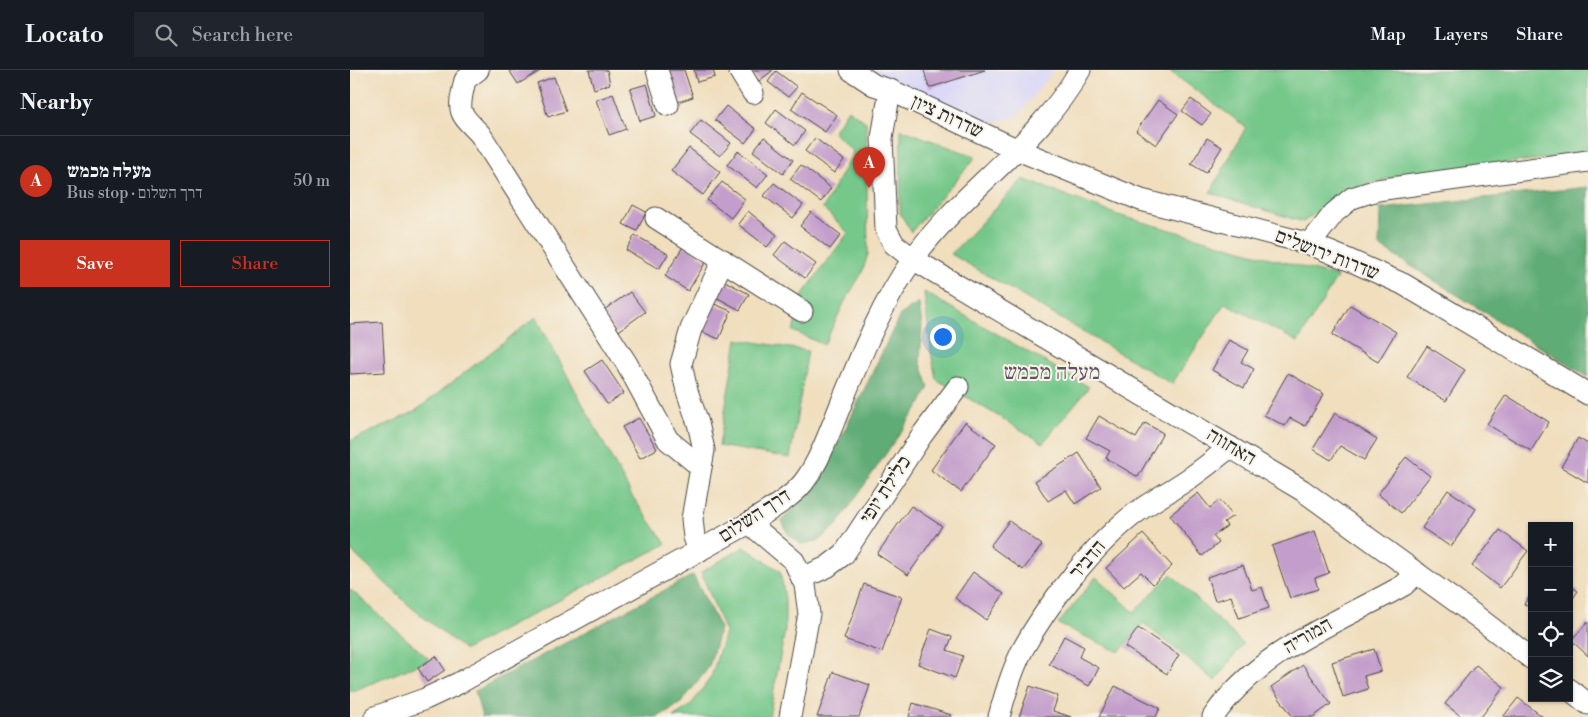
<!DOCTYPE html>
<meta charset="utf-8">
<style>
:root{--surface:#171b24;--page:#20242c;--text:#f1f3f6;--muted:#9ea1a6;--line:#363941;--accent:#c8321e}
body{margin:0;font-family:"Libre Bodoni","Frank Ruhl Libre",serif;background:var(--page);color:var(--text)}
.controls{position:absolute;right:15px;bottom:15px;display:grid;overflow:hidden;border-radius:0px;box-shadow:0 1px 4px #0004}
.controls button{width:45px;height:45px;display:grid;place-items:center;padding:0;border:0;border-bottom:1px solid var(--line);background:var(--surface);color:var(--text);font:25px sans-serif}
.you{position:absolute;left:592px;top:266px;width:18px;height:18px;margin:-12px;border:4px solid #fff;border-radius:50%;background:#1a73e8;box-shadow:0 0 0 8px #1a73e833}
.badge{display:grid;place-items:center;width:32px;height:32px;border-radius:50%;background:var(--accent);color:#fff;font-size:16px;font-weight:700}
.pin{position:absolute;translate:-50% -41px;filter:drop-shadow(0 1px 2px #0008)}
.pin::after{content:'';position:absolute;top:26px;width:18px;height:15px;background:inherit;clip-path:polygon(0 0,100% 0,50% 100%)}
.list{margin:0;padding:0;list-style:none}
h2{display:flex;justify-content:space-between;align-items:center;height:65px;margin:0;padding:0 20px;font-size:21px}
h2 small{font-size:16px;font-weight:400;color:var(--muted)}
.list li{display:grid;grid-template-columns:32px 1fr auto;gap:15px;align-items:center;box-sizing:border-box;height:90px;padding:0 20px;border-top:1px solid var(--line)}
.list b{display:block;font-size:19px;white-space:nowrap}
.list p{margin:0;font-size:16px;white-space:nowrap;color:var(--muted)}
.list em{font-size:16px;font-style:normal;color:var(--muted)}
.actions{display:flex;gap:10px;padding:15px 20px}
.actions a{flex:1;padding:11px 0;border:1px solid var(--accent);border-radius:0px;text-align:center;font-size:18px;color:var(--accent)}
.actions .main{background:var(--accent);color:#fff}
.icon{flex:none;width:28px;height:28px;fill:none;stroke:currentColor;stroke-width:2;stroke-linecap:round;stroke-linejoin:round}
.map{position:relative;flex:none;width:1238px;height:647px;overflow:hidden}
header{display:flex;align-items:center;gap:30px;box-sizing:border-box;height:70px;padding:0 25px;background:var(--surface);border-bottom:1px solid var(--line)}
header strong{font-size:24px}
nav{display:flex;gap:28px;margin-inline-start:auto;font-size:18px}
.search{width:350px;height:45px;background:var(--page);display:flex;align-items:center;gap:12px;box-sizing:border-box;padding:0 18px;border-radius:0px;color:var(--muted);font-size:19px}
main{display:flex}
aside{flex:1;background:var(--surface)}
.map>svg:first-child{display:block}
.built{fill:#d9d7f8}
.green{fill:#74c78a;stroke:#50795a}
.forest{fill:#5fac76;stroke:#456c50}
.building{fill:#c39dcb}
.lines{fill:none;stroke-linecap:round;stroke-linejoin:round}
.minor-casing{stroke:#494641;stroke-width:23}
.minor{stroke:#fff;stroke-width:21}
.labels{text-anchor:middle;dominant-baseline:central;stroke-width:4;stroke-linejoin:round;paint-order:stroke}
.street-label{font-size:20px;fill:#2b2b2b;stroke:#f7f3e8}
.quarter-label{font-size:22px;fill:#605363;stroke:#f7f3e8}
</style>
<header>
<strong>Locato</strong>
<div class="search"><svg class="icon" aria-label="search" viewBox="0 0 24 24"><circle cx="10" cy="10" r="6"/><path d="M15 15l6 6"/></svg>Search here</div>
<nav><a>Map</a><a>Layers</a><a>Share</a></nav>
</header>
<main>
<aside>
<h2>Nearby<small></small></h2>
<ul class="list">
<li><span class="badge">A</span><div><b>מעלה מכמש</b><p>Bus stop · דרך השלום</p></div><em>50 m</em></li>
</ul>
<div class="actions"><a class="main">Save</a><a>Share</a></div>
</aside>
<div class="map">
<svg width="1238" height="647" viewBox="0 0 1238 647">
<rect width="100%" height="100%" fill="#f7f3e8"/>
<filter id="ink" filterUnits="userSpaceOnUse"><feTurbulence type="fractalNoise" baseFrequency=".02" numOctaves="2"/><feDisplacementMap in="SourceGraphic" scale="10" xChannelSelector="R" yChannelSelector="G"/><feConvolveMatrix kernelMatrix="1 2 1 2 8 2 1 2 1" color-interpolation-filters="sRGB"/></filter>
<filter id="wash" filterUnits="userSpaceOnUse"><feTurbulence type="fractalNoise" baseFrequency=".0096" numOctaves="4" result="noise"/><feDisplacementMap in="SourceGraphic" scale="20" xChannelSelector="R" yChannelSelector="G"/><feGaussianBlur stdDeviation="1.12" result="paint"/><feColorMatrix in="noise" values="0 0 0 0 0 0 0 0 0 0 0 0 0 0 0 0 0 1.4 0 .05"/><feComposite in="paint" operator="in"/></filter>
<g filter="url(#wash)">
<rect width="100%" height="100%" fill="#f0debd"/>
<path class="built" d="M515,0H704L667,47L638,53L577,25Z"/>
<g class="green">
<path d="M818,0H1238V84L1055,104L999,120L953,152L860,123L896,57Z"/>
<path d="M498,39L516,52L518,184L512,203L495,231L474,275L443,261L453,224L498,163L473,138L503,82L483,62Z"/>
<path d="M551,59L626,87L561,162L550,143Z"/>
<path d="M673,109L768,145L987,207L948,272L875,233L822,314L601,184Z"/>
<path d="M574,222L739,317L693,373L586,309L581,282Z"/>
<path d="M186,247L282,426L316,474L115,580L62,538L0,480V371L64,342Z"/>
<path d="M387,269L458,281L440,388L369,376Z"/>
<path d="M394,477L430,501L435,528V560L419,647H323L340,636L361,607L375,562L351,502Z"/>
<path d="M821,504L893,574L865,611L793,553L769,582L708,554L746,507L784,542Z"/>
<path d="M0,519L80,590L0,622Z"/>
</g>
<g class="forest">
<path d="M1238,117V307L1029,176L1030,139Z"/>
<path d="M569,233L572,255L570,291L579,317L571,333L486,456L468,471L451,474L438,464L432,451L461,417L490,370L550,245Z"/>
<path d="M343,505L370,558L359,597L331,633L308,647H132L125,621Z"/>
</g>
<g id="blocks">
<g class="building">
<path d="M159,0H192L168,14Z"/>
<path d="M239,0H257L260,14L244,19Z"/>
<path d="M317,0H334L343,27L327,32Z"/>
<path d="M344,0H363L365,7L347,12Z"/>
<path d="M400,0H423L409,11Z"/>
<path d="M574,0H635L579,18Z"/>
<path d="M426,1L447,17L438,27L418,12Z"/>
<path d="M204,7L216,41L198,47L187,13Z"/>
<path d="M297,14L306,46L290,51L280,19Z"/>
<path d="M452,22L487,45L475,62L441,39Z"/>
<path d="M263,24L276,59L259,65L246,30Z"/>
<path d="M841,29L861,44L852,55L832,41Z"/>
<path d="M808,30L828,44L806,75L786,61Z"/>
<path d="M376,36L406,59L395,73L365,50Z"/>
<path d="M426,39L455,61L445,75L416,53Z"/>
<path d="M351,50L381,73L370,86L340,64Z"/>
<path d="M414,67L443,90L433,104L403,81Z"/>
<path d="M465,68L494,90L484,103L455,81Z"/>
<path d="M857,68L872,77L856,103L841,94Z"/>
<path d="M339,78L370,102L353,125L321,101Z"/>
<path d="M388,81L418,104L407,118L377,95Z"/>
<path d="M451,95L481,118L471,132L440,109Z"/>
<path d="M372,112L395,129L381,148L357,130Z"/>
<path d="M424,113L453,135L443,148L414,126Z"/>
<path d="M283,135L296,142L287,161L273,154Z"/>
<path d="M398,141L427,165L417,177L388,154Z"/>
<path d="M461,142L491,165L480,179L450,156Z"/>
<path d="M285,165L318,184L309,199L276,180Z"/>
<path d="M435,171L466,194L455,208L424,185Z"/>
<path d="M334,175L357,190L338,221L315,206Z"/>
<path d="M373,210L399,224L390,240L364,226Z"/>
<path d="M280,222L295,242L266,263L251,242Z"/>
<path d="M362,233L381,241L369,269L350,261Z"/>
<path d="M1000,235L1046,262L1028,292L982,265Z"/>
<path d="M32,252L35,302L0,304V254Z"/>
<path d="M879,270L898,280L891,292L904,299L894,318L862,300Z"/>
<path d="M1077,276L1115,300L1096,331L1057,307Z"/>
<path d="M252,290L274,323L257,334L235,301Z"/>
<path d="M938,303L974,324L955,356L940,348L935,356L914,345Z"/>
<path d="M1156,325L1199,352L1181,381L1137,354Z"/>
<path d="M985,343L1027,369L1014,390L990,376L981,390L963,379Z"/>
<path d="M749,346L786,368L795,353L813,363L788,407L756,388L760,381L736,368Z"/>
<path d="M289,348L307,379L290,388L272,357Z"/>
<path d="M615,352L646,374L611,422L581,400Z"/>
<path d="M1228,368L1238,374V413L1211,397Z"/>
<path d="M729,383L751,417L725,434L716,420L698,431L685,411Z"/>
<path d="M1056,387L1080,406L1051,443L1028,424Z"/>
<path d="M1098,420L1126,439L1101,477L1072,458Z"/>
<path d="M848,423L860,438L870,430L883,446L874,452L877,456L863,466L869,473L852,486L820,445Z"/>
<path d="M561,436L592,456L558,505L527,484Z"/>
<path d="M659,451L692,475L673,500L640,476Z"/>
<path d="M1150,460L1178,481L1150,518L1122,496Z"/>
<path d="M965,461L979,503L965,508L968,519L940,528L922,476Z"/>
<path d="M793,464L822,496L803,514L791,502L774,517L756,498Z"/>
<path d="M893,495L902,520L912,517L919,538L889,548L881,526L865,531L857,507Z"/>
<path d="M623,502L654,524L636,550L605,528Z"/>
<path d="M514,514L552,527L532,582L494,569Z"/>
<path d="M1219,515L1228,521L1219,534Z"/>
<path d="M1182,522V539L1174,534Z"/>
<path d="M1238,552V586L1221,570Z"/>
<path d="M788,558L829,585L817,604L775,577Z"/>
<path d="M581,559L602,567L597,580L613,586L605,608L568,594Z"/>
<path d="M714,566L734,577L729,587L749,598L739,616L699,594Z"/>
<path d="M1024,579L1031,601L1014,606L1018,619L993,627L982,592Z"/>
<path d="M86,586L95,600L77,612L68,598Z"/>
<path d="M953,595L981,634L963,647H943L921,617Z"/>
<path d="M1126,595L1154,617L1131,647H1112L1095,634Z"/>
<path d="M483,602L520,615L509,647H467Z"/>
<path d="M680,616L708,626L703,641L721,647H669Z"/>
<path d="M765,616L810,638L806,647H749Z"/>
<path d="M1168,628L1193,647H1153Z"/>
<path d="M563,633L601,645L600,647H559Z"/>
</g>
</g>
</g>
<g filter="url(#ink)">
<use href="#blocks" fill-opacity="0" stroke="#494641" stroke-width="1"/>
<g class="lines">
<g class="minor-casing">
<g id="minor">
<path d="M128,0L115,10C108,42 107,41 130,64L277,294L318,370L351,397"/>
<path d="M307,0L318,35"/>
<path d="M389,0L403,23"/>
<path d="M501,0L524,15L540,20L668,80L791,130L960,174L999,190L1053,214L1238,324"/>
<path d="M540,20L532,68L536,159L544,174L563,189L952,420L1126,546L1182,589"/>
<path d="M306,148L452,241"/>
<path d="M960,174L984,143L1002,128L1027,120L1238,91"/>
<path d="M399,453L444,491L455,515L459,544L440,647"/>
<path d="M349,481L344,467L342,449L354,380L348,353L337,321L331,294L341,259L373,190"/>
<path d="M452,508L477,497L494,484L572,365L608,317"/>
<path d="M1219,619L1238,634"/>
<path d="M25,647L75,629L109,613L399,453C417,441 444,427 456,409C471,388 481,358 491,334C511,285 532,233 563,189C612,120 688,75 730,0"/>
<path d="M649,647C655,624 662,600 673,579C698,533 745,473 787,442C805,429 826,418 844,405C857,396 869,386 880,377"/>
<path d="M863,647C910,579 986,554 1054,515L1067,503"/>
</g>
</g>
<use href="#minor" class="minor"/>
</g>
</g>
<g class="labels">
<g class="street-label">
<text transform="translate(597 47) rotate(25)">שדרות ציון</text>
<text transform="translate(977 185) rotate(21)">שדרות ירושלים</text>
<text transform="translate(881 377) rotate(31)">האחווה</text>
<text transform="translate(536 420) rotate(-57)">כלילת יופי</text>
<text transform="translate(405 446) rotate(-33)">דרך השלום</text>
<text transform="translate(738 490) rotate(-50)">הדביר</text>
<text transform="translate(958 566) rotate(-30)">המוריה</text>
</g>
<g class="quarter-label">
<text x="702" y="302">מעלה מכמש</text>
</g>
</g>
</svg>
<div class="controls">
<button>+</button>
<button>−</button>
<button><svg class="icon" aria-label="locate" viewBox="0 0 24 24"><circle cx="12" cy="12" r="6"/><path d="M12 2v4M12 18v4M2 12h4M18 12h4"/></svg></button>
<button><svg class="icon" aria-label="layers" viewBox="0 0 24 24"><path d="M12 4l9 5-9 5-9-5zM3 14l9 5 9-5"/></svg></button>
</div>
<div class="you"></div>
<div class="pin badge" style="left:519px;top:118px">A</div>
</div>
</main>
